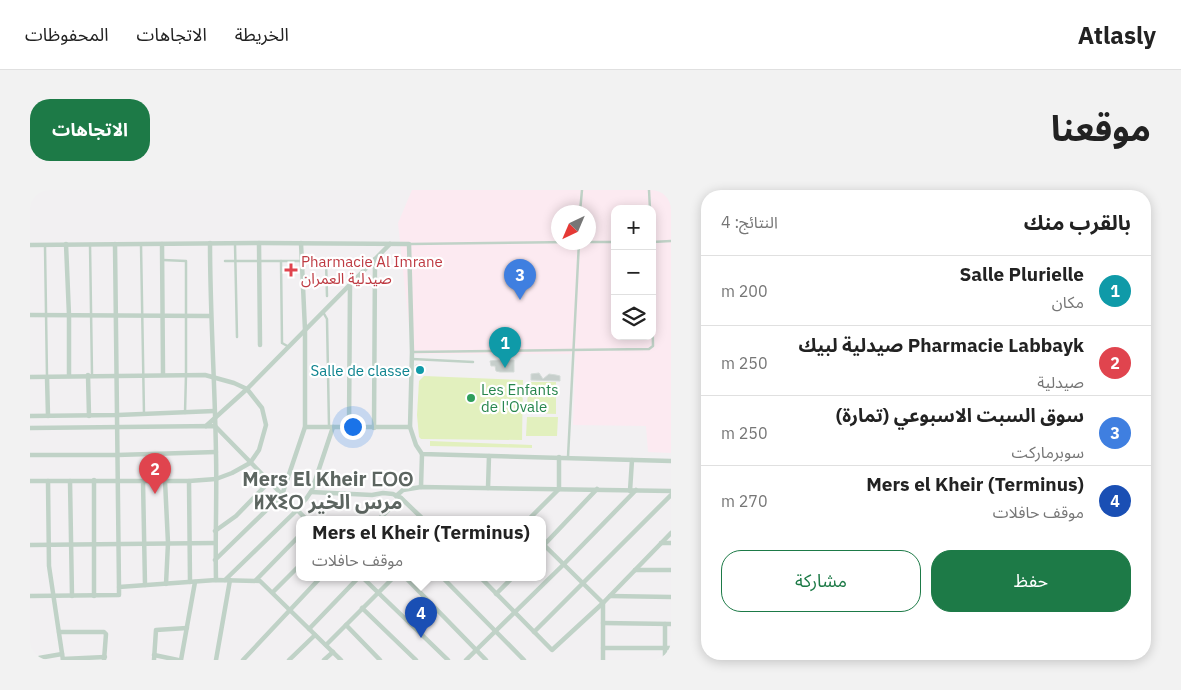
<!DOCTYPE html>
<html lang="ar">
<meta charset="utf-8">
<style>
:root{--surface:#fff;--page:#f2f2f2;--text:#222;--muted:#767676;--line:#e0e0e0;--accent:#1d7a47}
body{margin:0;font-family:"IBM Plex Sans","Noto Sans Arabic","Noto Sans Tifinagh",sans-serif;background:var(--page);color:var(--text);direction:rtl}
.controls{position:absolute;right:15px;top:15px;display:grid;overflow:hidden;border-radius:10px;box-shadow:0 2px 12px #0003}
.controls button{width:45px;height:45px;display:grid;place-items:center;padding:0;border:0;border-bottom:1px solid var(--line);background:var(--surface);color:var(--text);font:25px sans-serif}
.compass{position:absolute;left:521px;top:15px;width:45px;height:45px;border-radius:50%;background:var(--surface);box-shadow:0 2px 12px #0003;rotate:224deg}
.you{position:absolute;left:322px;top:236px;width:18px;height:18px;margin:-12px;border:4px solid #fff;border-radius:50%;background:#1a73e8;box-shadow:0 0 0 8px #1a73e833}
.badge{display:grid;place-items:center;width:32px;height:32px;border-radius:50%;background:var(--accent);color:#fff;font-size:16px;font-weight:700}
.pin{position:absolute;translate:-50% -41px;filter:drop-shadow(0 1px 2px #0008)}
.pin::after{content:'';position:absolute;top:26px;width:18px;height:15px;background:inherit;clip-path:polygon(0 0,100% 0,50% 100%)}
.popup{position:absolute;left:266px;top:326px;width:250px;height:65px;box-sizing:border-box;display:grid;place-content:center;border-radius:10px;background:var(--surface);filter:drop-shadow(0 1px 4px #0005);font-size:16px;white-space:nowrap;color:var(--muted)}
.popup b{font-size:19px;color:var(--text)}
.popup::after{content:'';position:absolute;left:50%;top:100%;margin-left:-10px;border:10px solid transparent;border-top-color:var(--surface)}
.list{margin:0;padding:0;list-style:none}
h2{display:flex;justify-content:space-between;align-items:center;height:65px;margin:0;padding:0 20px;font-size:21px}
h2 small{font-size:16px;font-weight:400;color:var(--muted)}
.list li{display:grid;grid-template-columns:32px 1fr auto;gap:15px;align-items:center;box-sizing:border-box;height:70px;padding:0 20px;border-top:1px solid var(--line)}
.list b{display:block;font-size:19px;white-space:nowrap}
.list p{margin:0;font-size:16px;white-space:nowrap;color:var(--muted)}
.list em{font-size:16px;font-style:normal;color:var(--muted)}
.actions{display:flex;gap:10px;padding:15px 20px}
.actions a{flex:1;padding:11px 0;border:1px solid var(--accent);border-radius:20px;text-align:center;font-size:18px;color:var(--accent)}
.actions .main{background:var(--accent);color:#fff}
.icon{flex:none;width:28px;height:28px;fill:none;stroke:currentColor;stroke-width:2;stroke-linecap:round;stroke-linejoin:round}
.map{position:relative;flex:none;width:641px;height:470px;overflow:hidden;direction:ltr;border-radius:20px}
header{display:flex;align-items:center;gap:30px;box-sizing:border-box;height:70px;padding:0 25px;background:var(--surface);border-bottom:1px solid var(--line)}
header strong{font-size:24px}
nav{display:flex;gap:28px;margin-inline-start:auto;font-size:18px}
.intro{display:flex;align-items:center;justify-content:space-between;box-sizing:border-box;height:120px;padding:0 30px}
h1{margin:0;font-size:35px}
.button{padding:12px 22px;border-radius:20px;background:var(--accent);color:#fff;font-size:18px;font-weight:700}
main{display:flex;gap:30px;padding:0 30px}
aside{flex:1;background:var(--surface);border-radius:20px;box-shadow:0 2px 12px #0003}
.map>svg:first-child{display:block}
.commercial{fill:#fceaf1;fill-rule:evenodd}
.green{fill:#e2f0be}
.building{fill:#c7cfcc;stroke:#d4dbd8}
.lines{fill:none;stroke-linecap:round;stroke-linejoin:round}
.service{stroke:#c0d2c7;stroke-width:2.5}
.minor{stroke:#c0d2c7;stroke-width:4.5}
.health-dot{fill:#e0444e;stroke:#fff;stroke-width:2}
.culture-dot{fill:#0f9aa8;stroke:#fff;stroke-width:2}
.leisure-dot{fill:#2e9e5b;stroke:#fff;stroke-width:2}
.labels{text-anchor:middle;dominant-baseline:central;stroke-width:4.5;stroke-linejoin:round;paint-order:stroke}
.health-label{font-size:15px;fill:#be3a42;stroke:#fff;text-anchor:start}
.culture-label{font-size:15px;fill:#0d838f;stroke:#fff;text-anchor:end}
.leisure-label{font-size:15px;fill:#27864d;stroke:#fff;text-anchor:start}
.district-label{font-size:20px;font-weight:bold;fill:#5c6560;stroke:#fff}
</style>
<header>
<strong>Atlasly</strong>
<nav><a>الخريطة</a><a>الاتجاهات</a><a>المحفوظات</a></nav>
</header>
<div class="intro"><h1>موقعنا</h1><a class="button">الاتجاهات</a></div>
<main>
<aside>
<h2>بالقرب منك<small>النتائج: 4</small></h2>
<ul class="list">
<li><span class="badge" style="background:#0f9aa8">1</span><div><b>Salle Plurielle</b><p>مكان</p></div><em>200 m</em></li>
<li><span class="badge" style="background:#e0444e">2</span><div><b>Pharmacie Labbayk صيدلية لبيك</b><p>صيدلية</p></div><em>250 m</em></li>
<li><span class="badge" style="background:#3f7fe0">3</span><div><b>سوق السبت الاسبوعي (تمارة)</b><p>سوبرماركت</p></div><em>250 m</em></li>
<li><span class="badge" style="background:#1a4fb4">4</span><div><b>Mers el Kheir (Terminus)</b><p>موقف حافلات</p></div><em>270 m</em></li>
</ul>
<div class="actions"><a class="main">حفظ</a><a>مشاركة</a></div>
</aside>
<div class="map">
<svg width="641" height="470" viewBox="0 0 641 470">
<rect width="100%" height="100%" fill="#f2f0f2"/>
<path class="commercial" d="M382,0H641V263L618,262L616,236L543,235L545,164H382L368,33ZM585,19H622V146H585ZM528,22H558V52H528Z"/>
<g class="green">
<path d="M394,186L493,190L492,250L391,249L389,247L387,225L389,191Z"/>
<path d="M498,192H526V224L497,223Z"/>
<path d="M497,227H528L527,246H496Z"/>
<path d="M400,251L502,255V258L400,256Z"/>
</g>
<g class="building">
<path d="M468,170H484V182H470L466,181L465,176H461L460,171Z"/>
<path d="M386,175H393L394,184H387Z"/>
<path d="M509,183L513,189L519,184L526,185L530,186V191L501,190V184Z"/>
</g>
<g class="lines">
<g class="service">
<path d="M619,0L620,19"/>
<path d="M550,22L552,0"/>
<path d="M558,52H585"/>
<path d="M622,52L641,51"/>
<path d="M60,54L62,185"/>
<path d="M205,54L207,147"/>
<path d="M379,54L542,52"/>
<path d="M111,55L114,224"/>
<path d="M15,56L17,187"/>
<path d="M133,70L156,71V185L155,223"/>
<path d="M195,71H303"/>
<path d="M251,71L252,153L259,157"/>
<path d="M296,71L297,106"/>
<path d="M293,122L297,129L299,236"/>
<path d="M382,162L619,159L623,156L622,110"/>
<path d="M382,169L443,172"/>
<path d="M538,267L549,52"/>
</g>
<g class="minor">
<path d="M180,53C180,124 185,194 186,264C187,306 185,348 186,390"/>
<path d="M229,53L230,155"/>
<path d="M36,54L39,125V186"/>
<path d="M85,54L89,397"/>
<path d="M132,54L133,184"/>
<path d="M0,55L229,53L379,54L382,162L380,237L386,255L392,264L641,271"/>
<path d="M0,125L180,126"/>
<path d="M58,185L59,226"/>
<path d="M0,187L175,185L204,193L217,199L232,218L236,235L229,260L220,273L202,283L186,289L159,291H0"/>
<path d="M17,187L18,226"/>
<path d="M0,226L88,225L184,221"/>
<path d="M176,236L217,199L360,54"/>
<path d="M275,237H380"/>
<path d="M0,238L185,236L276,329"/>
<path d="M319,238L320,95"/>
<path d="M344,238L345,69"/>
<path d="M0,265H87L186,262"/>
<path d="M64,290V406"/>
<path d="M18,291L19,376L33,470"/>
<path d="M40,291L42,406"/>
<path d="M113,291L115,395"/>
<path d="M135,291L138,353L136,394"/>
<path d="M159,291L160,392"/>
<path d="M391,297L392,264"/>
<path d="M458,298L459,266"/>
<path d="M600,301L602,270"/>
<path d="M281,302L342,305L353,303L363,304L371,308L393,329"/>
<path d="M366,306L373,300L391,297L641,301"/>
<path d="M266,319L276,309L282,300L303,237"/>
<path d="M349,329L371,308"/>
<path d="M499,329L529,299V267"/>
<path d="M185,341L206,326L239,292"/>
<path d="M512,353L573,413V470"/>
<path d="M631,353H641"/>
<path d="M0,355L185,353"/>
<path d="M513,356L567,299"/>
<path d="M185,370L252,305L275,237V140L271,53"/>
<path d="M605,380H641"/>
<path d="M332,387L418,470"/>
<path d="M375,387L456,470"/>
<path d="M412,387L494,470"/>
<path d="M450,387L522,460L573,413L641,343"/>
<path d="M195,390L267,320"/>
<path d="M226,390L270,345"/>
<path d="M243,402L270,375"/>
<path d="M466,404L483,387"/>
<path d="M0,406L89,405V397L186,390L230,391L311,470"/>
<path d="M580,406L641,407"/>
<path d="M332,418L386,470"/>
<path d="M573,433L641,434"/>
<path d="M316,435L350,470"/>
<path d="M279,439L329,387"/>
<path d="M29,442H74L76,444L74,470"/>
<path d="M504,442L641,305"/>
<path d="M296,455L364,387"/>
<path d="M573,458H641"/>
<path d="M124,465L148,470"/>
<path d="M33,469L75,467"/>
<path d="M8,470L9,468L32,464"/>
<path d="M124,470L126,440L157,438"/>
<path d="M151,470L165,392"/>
<path d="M186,470L200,390"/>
<path d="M213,470L291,387"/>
<path d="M259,470L285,445"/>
<path d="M294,470L303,462"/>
<path d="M436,470L533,375L606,300"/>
<path d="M635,470V434"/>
</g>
</g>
<path class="health-dot" d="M258.5 72.5h5v5h5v5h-5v5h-5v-5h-5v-5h5z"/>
<circle class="culture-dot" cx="390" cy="180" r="5"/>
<circle class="leisure-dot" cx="441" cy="208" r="5"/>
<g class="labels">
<g class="health-label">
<text x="271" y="71">Pharmacie Al Imrane<tspan x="271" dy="17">صيدلية العمران</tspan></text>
</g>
<g class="culture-label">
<text x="380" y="180">Salle de classe</text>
</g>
<g class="leisure-label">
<text x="451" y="199">Les Enfants<tspan x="451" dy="17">de l'Ovale</tspan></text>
</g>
<g class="district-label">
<text x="298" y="288">Mers El Kheir ⵎⵔⵙ<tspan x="298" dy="23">ⵍⵅⵉⵔ مرس الخير</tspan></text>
</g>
</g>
</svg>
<div class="controls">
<button>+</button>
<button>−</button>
<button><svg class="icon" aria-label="layers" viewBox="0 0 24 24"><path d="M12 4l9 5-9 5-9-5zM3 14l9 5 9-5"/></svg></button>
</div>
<svg class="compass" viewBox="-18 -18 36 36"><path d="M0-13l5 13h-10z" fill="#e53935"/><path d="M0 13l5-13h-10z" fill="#767676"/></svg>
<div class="you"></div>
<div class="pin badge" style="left:475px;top:178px;background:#0f9aa8">1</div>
<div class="pin badge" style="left:125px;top:304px;background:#e0444e">2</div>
<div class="pin badge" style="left:490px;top:110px;background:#3f7fe0">3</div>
<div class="pin badge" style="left:391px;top:448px;background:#1a4fb4">4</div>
<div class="popup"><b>Mers el Kheir (Terminus)</b>موقف حافلات</div>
</div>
</main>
